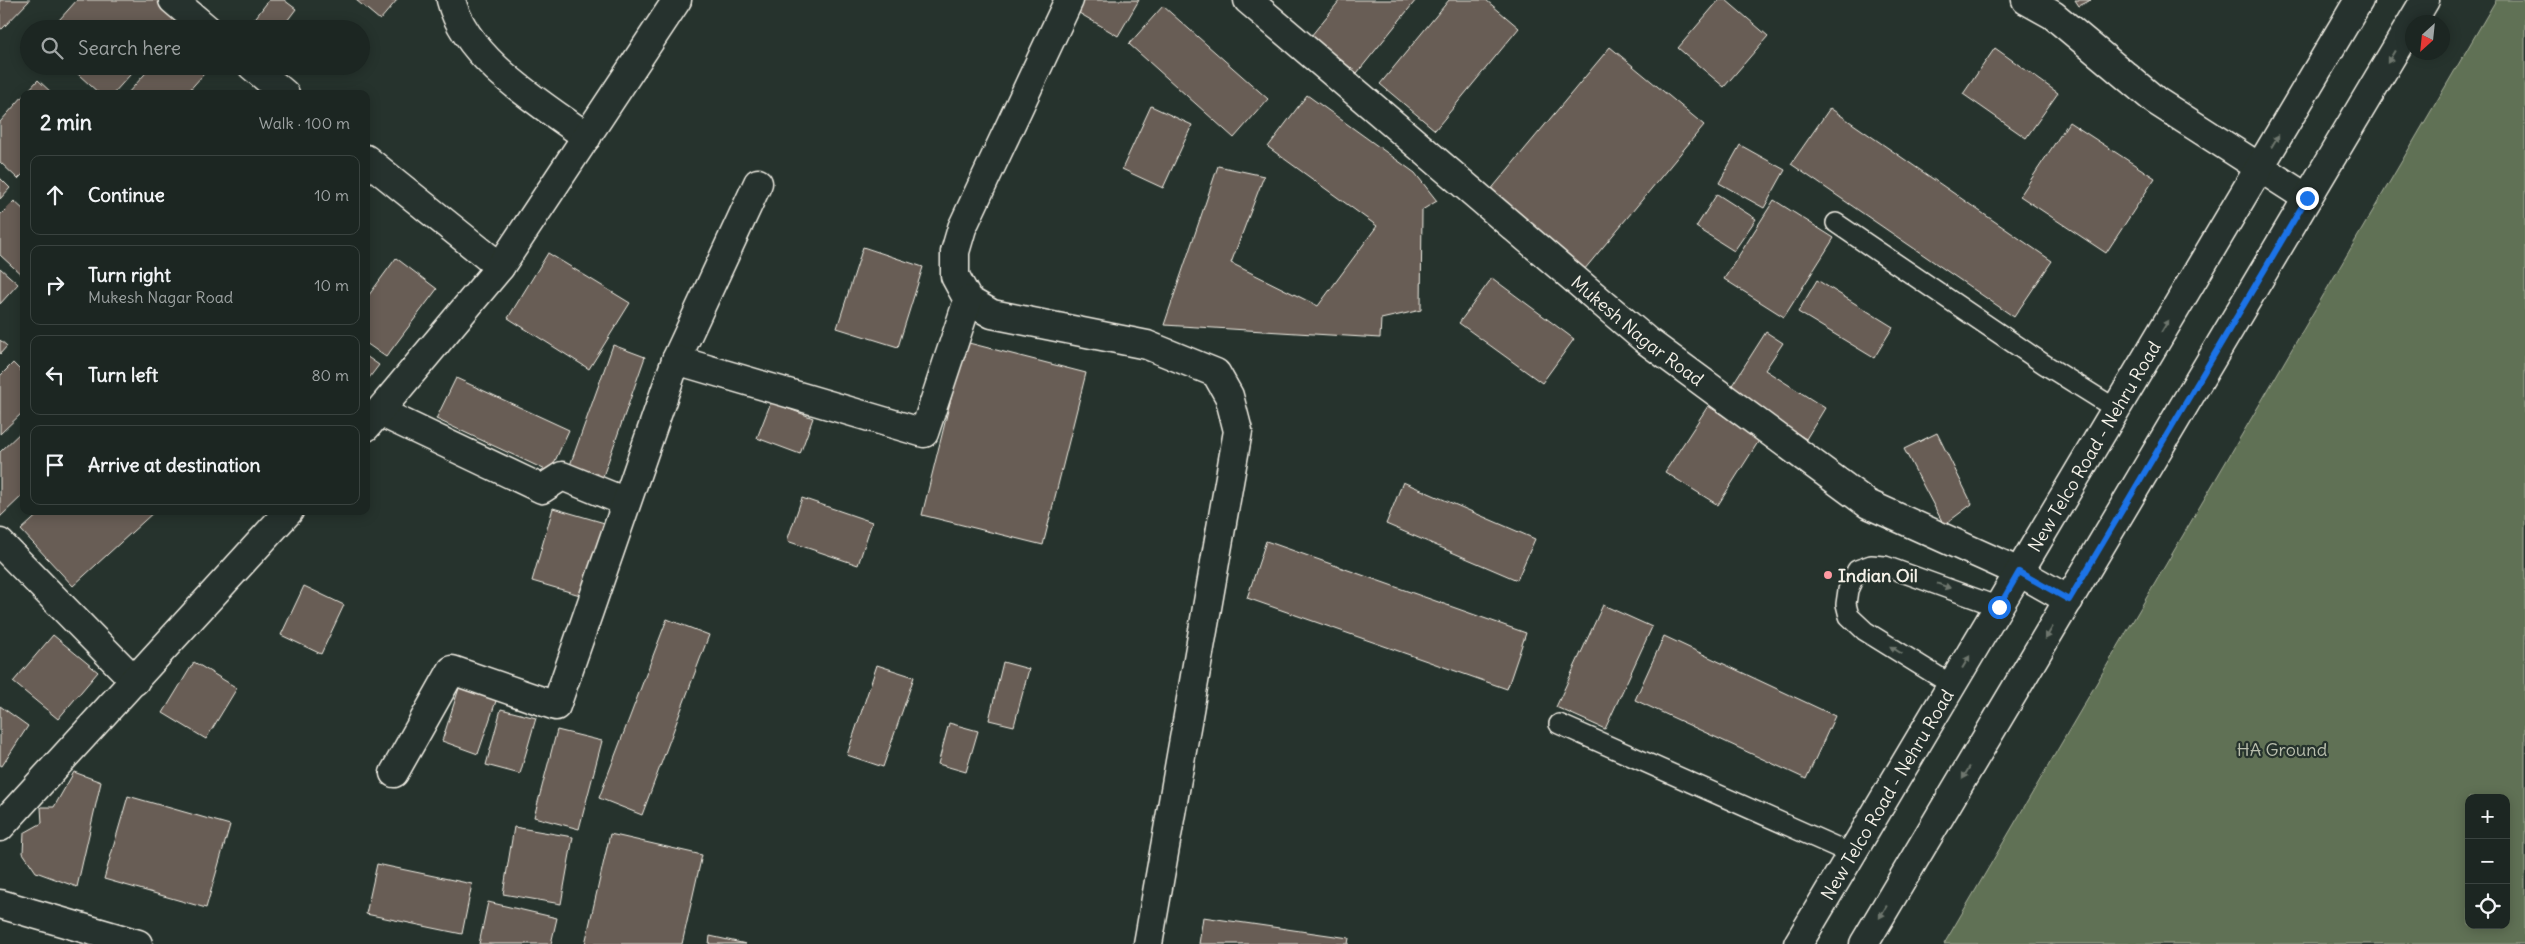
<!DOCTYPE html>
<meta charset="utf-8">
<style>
:root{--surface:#1c2622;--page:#29322f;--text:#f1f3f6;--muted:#a0a5a5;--line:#3a4340}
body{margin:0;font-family:Delius,sans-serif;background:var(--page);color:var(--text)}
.controls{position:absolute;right:15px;bottom:15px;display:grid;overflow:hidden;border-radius:10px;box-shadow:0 2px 12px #0003}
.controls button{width:45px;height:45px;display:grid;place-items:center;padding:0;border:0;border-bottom:1px solid var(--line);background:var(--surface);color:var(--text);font:25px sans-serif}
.compass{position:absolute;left:2405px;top:15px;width:45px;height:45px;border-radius:50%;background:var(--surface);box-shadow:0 2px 12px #0003;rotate:207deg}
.stop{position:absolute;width:15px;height:15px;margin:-11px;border:4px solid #1a73e8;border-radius:50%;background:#fff}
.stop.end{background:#1a73e8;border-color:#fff;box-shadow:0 1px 5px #0008}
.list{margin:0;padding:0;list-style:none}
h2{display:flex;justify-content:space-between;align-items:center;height:65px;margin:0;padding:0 20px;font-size:21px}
h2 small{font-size:16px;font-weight:400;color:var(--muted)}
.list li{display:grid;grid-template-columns:32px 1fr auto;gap:15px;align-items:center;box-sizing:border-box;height:80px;margin:0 10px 10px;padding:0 10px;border:1px solid var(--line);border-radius:10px}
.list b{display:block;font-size:19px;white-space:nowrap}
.list p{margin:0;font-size:16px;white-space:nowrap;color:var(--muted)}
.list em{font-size:16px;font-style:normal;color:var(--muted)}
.icon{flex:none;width:28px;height:28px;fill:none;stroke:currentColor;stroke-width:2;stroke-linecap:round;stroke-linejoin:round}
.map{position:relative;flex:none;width:2525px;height:944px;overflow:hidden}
.search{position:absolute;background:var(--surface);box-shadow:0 2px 12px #0003;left:20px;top:20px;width:350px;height:55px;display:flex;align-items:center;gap:12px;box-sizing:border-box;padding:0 18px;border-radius:28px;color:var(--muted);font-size:19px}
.panel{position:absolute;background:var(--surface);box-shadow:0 2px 12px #0003;left:20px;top:90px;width:350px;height:425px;border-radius:10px}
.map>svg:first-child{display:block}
.green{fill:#607154;stroke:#aab19e;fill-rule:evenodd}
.building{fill:#685d54;stroke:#f4f1e8}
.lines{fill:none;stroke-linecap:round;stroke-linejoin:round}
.service-casing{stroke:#f4f1e8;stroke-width:22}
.minor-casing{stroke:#f4f1e8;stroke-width:31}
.tertiary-casing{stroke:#f4f1e8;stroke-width:31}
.service{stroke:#26332d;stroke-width:19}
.minor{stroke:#26332d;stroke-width:28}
.tertiary{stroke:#26332d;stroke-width:28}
.oneway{fill:#6e766e}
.route{stroke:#1a73e8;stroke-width:6}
.poi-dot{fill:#ff9aa2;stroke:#26332d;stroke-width:2}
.labels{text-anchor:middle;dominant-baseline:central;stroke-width:4.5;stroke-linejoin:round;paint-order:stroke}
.street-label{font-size:18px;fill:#f4f1e8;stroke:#26332d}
.poi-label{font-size:18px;font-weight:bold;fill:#f4f1e8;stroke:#26332d;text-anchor:start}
.park-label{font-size:18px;fill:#b9bead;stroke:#26332d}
</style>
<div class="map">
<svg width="2525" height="944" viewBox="0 0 2525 944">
<rect width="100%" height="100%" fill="#26332d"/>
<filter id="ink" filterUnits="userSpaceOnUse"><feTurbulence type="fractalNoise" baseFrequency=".02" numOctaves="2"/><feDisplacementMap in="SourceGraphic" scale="10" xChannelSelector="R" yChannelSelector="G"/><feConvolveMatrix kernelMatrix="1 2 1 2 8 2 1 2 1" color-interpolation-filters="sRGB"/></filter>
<g filter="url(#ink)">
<path class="green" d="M2496,0H2525V944H1944ZM2469,798H2506V925H2469Z"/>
<g class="building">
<path d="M0,0H30L2,29L0,28Z"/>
<path d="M77,0H158L181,20L173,29H51Z"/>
<path d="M269,0H284L296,9L281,29H247Z"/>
<path d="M356,0H397L380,20Z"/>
<path d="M1080,0H1139L1118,36L1074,10Z"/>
<path d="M1340,0H1416L1357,73L1311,36Z"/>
<path d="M1449,0H1486L1519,28L1435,130L1380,84Z"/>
<path d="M1719,0H1726L1768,36L1724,87L1678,48Z"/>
<path d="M2075,0H2091L2079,6Z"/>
<path d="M1163,6L1268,99L1234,138L1129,44Z"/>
<path d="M1610,47L1704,125L1584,270L1489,192Z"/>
<path d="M1995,48L2058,93L2026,138L1963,94Z"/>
<path d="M69,66H138L113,94H100Z"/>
<path d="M152,66H211L186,94H127Z"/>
<path d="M38,80L53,94H25Z"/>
<path d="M24,95V173L18,179L0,162V122Z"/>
<path d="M1307,95L1415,173L1437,201L1422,210L1421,310L1381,319L1380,338L1164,325L1218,166L1264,176L1231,263L1318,306L1377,226L1268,147Z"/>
<path d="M1151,106L1192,125L1163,188L1122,169Z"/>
<path d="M1830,108L2052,261L2014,317L1791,164Z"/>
<path d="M2069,122L2155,178L2106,253L2020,196Z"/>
<path d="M1740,145L1785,170L1764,208L1719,183Z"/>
<path d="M0,178L10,188L0,199Z"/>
<path d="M1717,194L1756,219L1734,251L1696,227Z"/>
<path d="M1774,200L1834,238L1784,317L1724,279Z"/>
<path d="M14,201L24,210V277L0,255V215Z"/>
<path d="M863,247L923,267L898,347L837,328Z"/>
<path d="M548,253L630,303L589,369L508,318Z"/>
<path d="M396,258L437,289L386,357L366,343V299Z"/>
<path d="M0,268L18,284L0,304Z"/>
<path d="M1492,278L1574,339L1542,383L1459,323Z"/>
<path d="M1817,280L1893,327L1874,358L1798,312Z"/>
<path d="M1766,332L1783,343L1765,370L1825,408L1806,439L1729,390Z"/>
<path d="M0,340L7,346L0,354Z"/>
<path d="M965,342L1086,373L1043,545L922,515Z"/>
<path d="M613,345L645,357L602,479L569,468Z"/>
<path d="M366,356L379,365L366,382Z"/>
<path d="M13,363L24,374V411L0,434V376Z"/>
<path d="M456,378L569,430L550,472L436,419Z"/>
<path d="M771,402L813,418L800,454L757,438Z"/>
<path d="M1708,406L1760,439L1718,505L1665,472Z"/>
<path d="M24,429V494L0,517V452Z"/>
<path d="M1937,433L1972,504L1944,525L1904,449Z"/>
<path d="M1403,482L1535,539L1517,580L1386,524Z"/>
<path d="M802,498L872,522L858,565L787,541Z"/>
<path d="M553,508L608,524L587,597L532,581Z"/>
<path d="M42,511H155L73,586L21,530Z"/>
<path d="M1266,541L1526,633L1507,689L1247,598Z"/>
<path d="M304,586L344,605L321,654L281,635Z"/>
<path d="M1603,605L1652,627L1605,729L1556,707Z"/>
<path d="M667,619L709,635L642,815L599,798Z"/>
<path d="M53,635L98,672L58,719L13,682Z"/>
<path d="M1664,636L1835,716L1806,779L1635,700Z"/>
<path d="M194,662L237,688L206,739L163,713Z"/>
<path d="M1003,662L1029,669L1014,726L989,720Z"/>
<path d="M877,665L914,677L883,767L847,755Z"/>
<path d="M461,682L498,695L478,754L442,741Z"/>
<path d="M0,706L28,726L2,766L0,765Z"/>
<path d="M501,709L536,718L520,774L486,765Z"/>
<path d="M949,723L978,731L966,772L938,764Z"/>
<path d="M557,730L602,741L579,829L534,817Z"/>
<path d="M74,772L101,782L77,887L36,872L23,853L24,833L42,823L41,807H54Z"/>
<path d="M128,796L230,825L206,908L104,879Z"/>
<path d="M514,827L573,837L561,904L503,894Z"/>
<path d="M610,834L702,855L682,944H585Z"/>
<path d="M377,864L472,884L462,934L366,914Z"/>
<path d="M488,902L557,918L551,944H479Z"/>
<path d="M1203,917L1349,938L1348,944H1199Z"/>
<path d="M710,936L746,944H709Z"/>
</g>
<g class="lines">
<g class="service-casing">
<g id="service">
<path d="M1836,223L2044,364L2116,409"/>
<path d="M1952,685L1865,631L1849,616L1846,604L1848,590L1857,570L1871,565L1885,566L1999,607"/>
<path d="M1559,724L1852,854"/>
</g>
</g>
<g class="minor-casing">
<g id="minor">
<path d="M173,0L207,29"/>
<path d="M451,0C466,59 540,103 587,137"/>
<path d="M1069,0L962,228L955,252V276L968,300L992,314L1147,345L1216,373L1229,396L1238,431L1148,944"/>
<path id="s1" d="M1248,0L1647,341L1868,504L2019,572L2069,600"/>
<path d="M2026,0L2053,15L2156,101L2307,198"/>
<path d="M252,66L285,94"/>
<path d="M366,159L500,267"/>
<path d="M676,360L758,183"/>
<path d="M380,412L542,489L562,476L626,502"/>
<path d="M366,427L500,267L677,0"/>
<path d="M0,543L135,681"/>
<path d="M394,773L452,670L556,706L676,360L924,433L968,300"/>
<path d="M0,827L289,511"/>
</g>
</g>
<g class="tertiary-casing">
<g id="tertiary">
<path d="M0,904L138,944"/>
<path id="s2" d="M1798,944L2359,0"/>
<path d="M1864,944L2425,0"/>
</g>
</g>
<use href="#service" class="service"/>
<use href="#minor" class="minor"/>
<use href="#tertiary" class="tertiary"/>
</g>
<defs><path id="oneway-solid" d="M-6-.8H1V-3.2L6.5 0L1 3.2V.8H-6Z" transform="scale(1.25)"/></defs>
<g class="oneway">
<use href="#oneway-solid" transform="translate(2391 57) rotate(121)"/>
<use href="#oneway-solid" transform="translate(2275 141) rotate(-59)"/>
<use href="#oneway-solid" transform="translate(2165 326) rotate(-59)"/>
<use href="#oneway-solid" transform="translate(1944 586) rotate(20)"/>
<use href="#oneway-solid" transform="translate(2049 633) rotate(121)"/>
<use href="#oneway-solid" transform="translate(1896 650) rotate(-148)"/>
<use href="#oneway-solid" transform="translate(1966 662) rotate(-59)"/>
<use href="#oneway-solid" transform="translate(1966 773) rotate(121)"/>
<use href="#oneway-solid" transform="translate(1883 912) rotate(121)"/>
</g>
</g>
<g class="lines" filter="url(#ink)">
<path class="route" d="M1999,607L2019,572L2069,600L2307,198"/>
</g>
<circle class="poi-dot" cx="1828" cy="575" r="5"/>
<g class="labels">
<g class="street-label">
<text stroke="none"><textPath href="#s1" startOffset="511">Mukesh Nagar Road</textPath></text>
<text stroke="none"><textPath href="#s2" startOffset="579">New Telco Road - Nehru Road</textPath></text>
<text stroke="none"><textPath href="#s2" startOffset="174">New Telco Road - Nehru Road</textPath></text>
</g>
<g class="poi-label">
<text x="1838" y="575">Indian Oil</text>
</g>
<g class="park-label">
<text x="2282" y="749">HA Ground</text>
</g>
</g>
</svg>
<div class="controls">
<button>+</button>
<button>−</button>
<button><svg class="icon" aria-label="locate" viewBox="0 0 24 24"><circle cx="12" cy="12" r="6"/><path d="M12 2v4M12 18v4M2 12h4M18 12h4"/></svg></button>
</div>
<svg class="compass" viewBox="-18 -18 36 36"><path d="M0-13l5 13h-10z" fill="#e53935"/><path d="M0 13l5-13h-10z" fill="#a0a5a5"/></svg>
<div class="stop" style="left:1999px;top:607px"></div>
<div class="stop end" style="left:2307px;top:198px"></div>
<div class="search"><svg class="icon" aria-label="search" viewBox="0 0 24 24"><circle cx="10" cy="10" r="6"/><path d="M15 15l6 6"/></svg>Search here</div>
<section class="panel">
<h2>2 min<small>Walk · 100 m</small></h2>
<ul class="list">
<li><svg class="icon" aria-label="ahead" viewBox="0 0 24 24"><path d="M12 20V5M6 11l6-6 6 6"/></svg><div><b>Continue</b></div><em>10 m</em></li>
<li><svg class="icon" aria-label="right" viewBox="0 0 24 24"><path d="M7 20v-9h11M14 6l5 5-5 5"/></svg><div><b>Turn right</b><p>Mukesh Nagar Road</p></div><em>10 m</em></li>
<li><svg class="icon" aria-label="left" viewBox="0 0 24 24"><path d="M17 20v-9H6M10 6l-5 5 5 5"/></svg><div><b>Turn left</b></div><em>80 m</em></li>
<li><svg class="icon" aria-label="arrive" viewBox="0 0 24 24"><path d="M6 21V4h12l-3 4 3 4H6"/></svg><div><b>Arrive at destination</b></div></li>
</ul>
</section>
</div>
